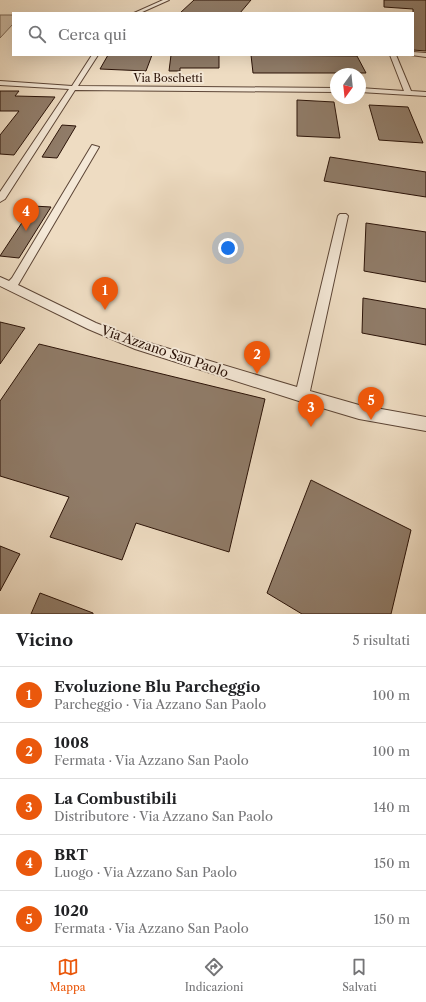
<!DOCTYPE html>
<html lang="it">
<meta charset="utf-8">
<style>
:root{--surface:#fff;--page:#f6f6f6;--text:#202124;--muted:#757577;--line:#e0e0e0;--accent:#ea580c}
body{margin:0;font-family:"Libre Caslon Text",serif;background:var(--page);color:var(--text)}
.compass{position:absolute;left:330px;top:68px;width:36px;height:36px;border-radius:50%;background:var(--surface);box-shadow:0 4px 16px #0002;rotate:195deg}
.you{position:absolute;left:228px;top:248px;width:14px;height:14px;margin:-10px;border:3px solid #fff;border-radius:50%;background:#1a73e8;box-shadow:0 0 0 6px #1a73e833}
.badge{display:grid;place-items:center;width:26px;height:26px;border-radius:50%;background:var(--accent);color:#fff;font-size:13px;font-weight:700}
.pin{position:absolute;translate:-50% -33px;filter:drop-shadow(0 1px 2px #0008)}
.pin::after{content:'';position:absolute;top:21px;width:14px;height:12px;background:inherit;clip-path:polygon(0 0,100% 0,50% 100%)}
.list{margin:0;padding:0;list-style:none}
h2{display:flex;justify-content:space-between;align-items:center;height:52px;margin:0;padding:0 16px;font-size:17px}
h2 small{font-size:13px;font-weight:400;color:var(--muted)}
.list li{display:grid;grid-template-columns:26px 1fr auto;gap:12px;align-items:center;box-sizing:border-box;height:56px;padding:0 16px;border-top:1px solid var(--line)}
.list b{display:block;font-size:15px;white-space:nowrap}
.list p{margin:0;font-size:13px;white-space:nowrap;color:var(--muted)}
.list em{font-size:13px;font-style:normal;color:var(--muted)}
.icon{flex:none;width:22px;height:22px;fill:none;stroke:currentColor;stroke-width:2;stroke-linecap:round;stroke-linejoin:round}
.map{position:relative;flex:none;width:426px;height:614px;overflow:hidden}
.search{position:absolute;background:var(--surface);box-shadow:0 4px 16px #0002;left:12px;right:12px;top:12px;height:44px;display:flex;align-items:center;gap:10px;box-sizing:border-box;padding:0 14px;border-radius:0px;color:var(--muted);font-size:15px}
.sheet{height:332px;background:var(--surface)}
nav{display:flex;justify-content:space-around;align-items:center;box-sizing:border-box;height:56px;border-top:1px solid var(--line);background:var(--surface);font-size:11px;color:var(--muted)}
nav a{display:grid;justify-items:center;gap:2px}
nav .on{color:var(--accent)}
.map>svg:first-child{display:block}
.green{fill:#cdbaa2;stroke:#7c6655}
.building{fill:#907c69;stroke:#2b1308}
.lines{fill:none;stroke-linecap:round;stroke-linejoin:round}
.minor-casing{stroke:#5c4536;stroke-width:2}
.minor{fill:#f4e8d7;fill-rule:evenodd}
.labels{text-anchor:middle;dominant-baseline:central;stroke-width:4;stroke-linejoin:round;paint-order:stroke}
.far-street-label{font-size:11px;fill:#2b1308;stroke:#f4e8d7}
.street-label{font-size:13px;fill:#2b1308;stroke:#f4e8d7}
</style>
<div class="map">
<svg width="426" height="614" viewBox="0 0 426 614">
<rect width="100%" height="100%" fill="#eedcc2"/>
<filter id="stains"><feTurbulence type="fractalNoise" baseFrequency=".005" numOctaves="4"/><feColorMatrix values="0 0 0 0 .2 0 0 0 0 .09 0 0 0 0 .02 0 0 0 .5 -.17"/></filter>
<radialGradient id="worn" r=".72"><stop offset=".6" stop-color="#630" stop-opacity="0"/><stop offset="1" stop-color="#630" stop-opacity=".3"/></radialGradient>
<path class="green" d="M0,15H13V24L0,38Z"/>
<g class="building">
<path d="M194,0H251L240,13H180Z"/>
<path d="M384,0H426V51L413,50V9L384,7Z"/>
<path d="M108,55H152L146,71L100,69Z"/>
<path d="M171,55H219V68H180V71H169Z"/>
<path d="M251,55L357,56L366,73H253Z"/>
<path d="M0,91H19L15,96L55,97L14,155L0,154V135L19,111H0Z"/>
<path d="M297,100L334,102L340,138L297,136Z"/>
<path d="M369,105L408,107L423,143L379,140Z"/>
<path d="M62,125L76,126L57,158L42,157Z"/>
<path d="M330,157L426,172V197L324,181Z"/>
<path d="M33,206L51,207L19,258L0,256Z"/>
<path d="M366,223L426,232V282L364,271Z"/>
<path d="M363,298L426,309V345L362,333Z"/>
<path d="M0,322L25,328L0,364Z"/>
<path d="M39,344L265,399L229,552L136,523L122,560L50,537L69,497L0,476V401Z"/>
<path d="M311,480L411,530L391,614H302L267,593Z"/>
<path d="M0,546L20,554L0,591Z"/>
<path d="M40,593L93,613V614H31Z"/>
</g>
<g class="lines">
<g class="minor-casing">
<g id="minor">
<path d="M163,0H169L140,13H134Z"/>
<path d="M413,52L426,53V57L411,55H413Z"/>
<path d="M92,55H98L78,86L336,88V92L75,90L5,199L0,202V192L69,89L0,85V81L72,86Z"/>
<path d="M390,55H396L411,91L426,92V96L360,92V88L404,91Z"/>
<path d="M92,145L99,147L18,285L96,323L143,341L297,387L338,216L340,214H346L348,216L310,391L359,405L426,417V431L359,419L302,402L135,349L88,329L0,286V277L9,281L12,278Z"/>
</g>
</g>
<use href="#minor" class="minor"/>
</g>
<g class="labels">
<g class="far-street-label">
<text x="168" y="78">Via Boschetti</text>
</g>
<g class="street-label">
<text transform="translate(165 351) rotate(19)">Via Azzano San Paolo</text>
</g>
</g>
<rect width="100%" height="100%" filter="url(#stains)"/>
<rect width="100%" height="100%" fill="url(#worn)"/>
</svg>
<svg class="compass" viewBox="-18 -18 36 36"><path d="M0-13l5 13h-10z" fill="#e53935"/><path d="M0 13l5-13h-10z" fill="#757577"/></svg>
<div class="you"></div>
<div class="pin badge" style="left:105px;top:310px">1</div>
<div class="pin badge" style="left:257px;top:374px">2</div>
<div class="pin badge" style="left:311px;top:427px">3</div>
<div class="pin badge" style="left:26px;top:231px">4</div>
<div class="pin badge" style="left:371px;top:420px">5</div>
<div class="search"><svg class="icon" aria-label="search" viewBox="0 0 24 24"><circle cx="10" cy="10" r="6"/><path d="M15 15l6 6"/></svg>Cerca qui</div>
</div>
<section class="sheet">
<h2>Vicino<small>5 risultati</small></h2>
<ul class="list">
<li><span class="badge">1</span><div><b>Evoluzione Blu Parcheggio</b><p>Parcheggio · Via Azzano San Paolo</p></div><em>100 m</em></li>
<li><span class="badge">2</span><div><b>1008</b><p>Fermata · Via Azzano San Paolo</p></div><em>100 m</em></li>
<li><span class="badge">3</span><div><b>La Combustibili</b><p>Distributore · Via Azzano San Paolo</p></div><em>140 m</em></li>
<li><span class="badge">4</span><div><b>BRT</b><p>Luogo · Via Azzano San Paolo</p></div><em>150 m</em></li>
<li><span class="badge">5</span><div><b>1020</b><p>Fermata · Via Azzano San Paolo</p></div><em>150 m</em></li>
</ul>
</section>
<nav>
<a class="on"><svg class="icon" aria-label="map" viewBox="0 0 24 24"><path d="M3 6l6-2 6 2 6-2v14l-6 2-6-2-6 2zM9 4v14M15 6v14"/></svg>Mappa</a>
<a><svg class="icon" aria-label="directions" viewBox="0 0 24 24"><path d="M12 3l9 9-9 9-9-9zM9 14v-3h6M13 9l2 2-2 2"/></svg>Indicazioni</a>
<a><svg class="icon" aria-label="saved" viewBox="0 0 24 24"><path d="M7 4h10v16l-5-4-5 4z"/></svg>Salvati</a>
</nav>
